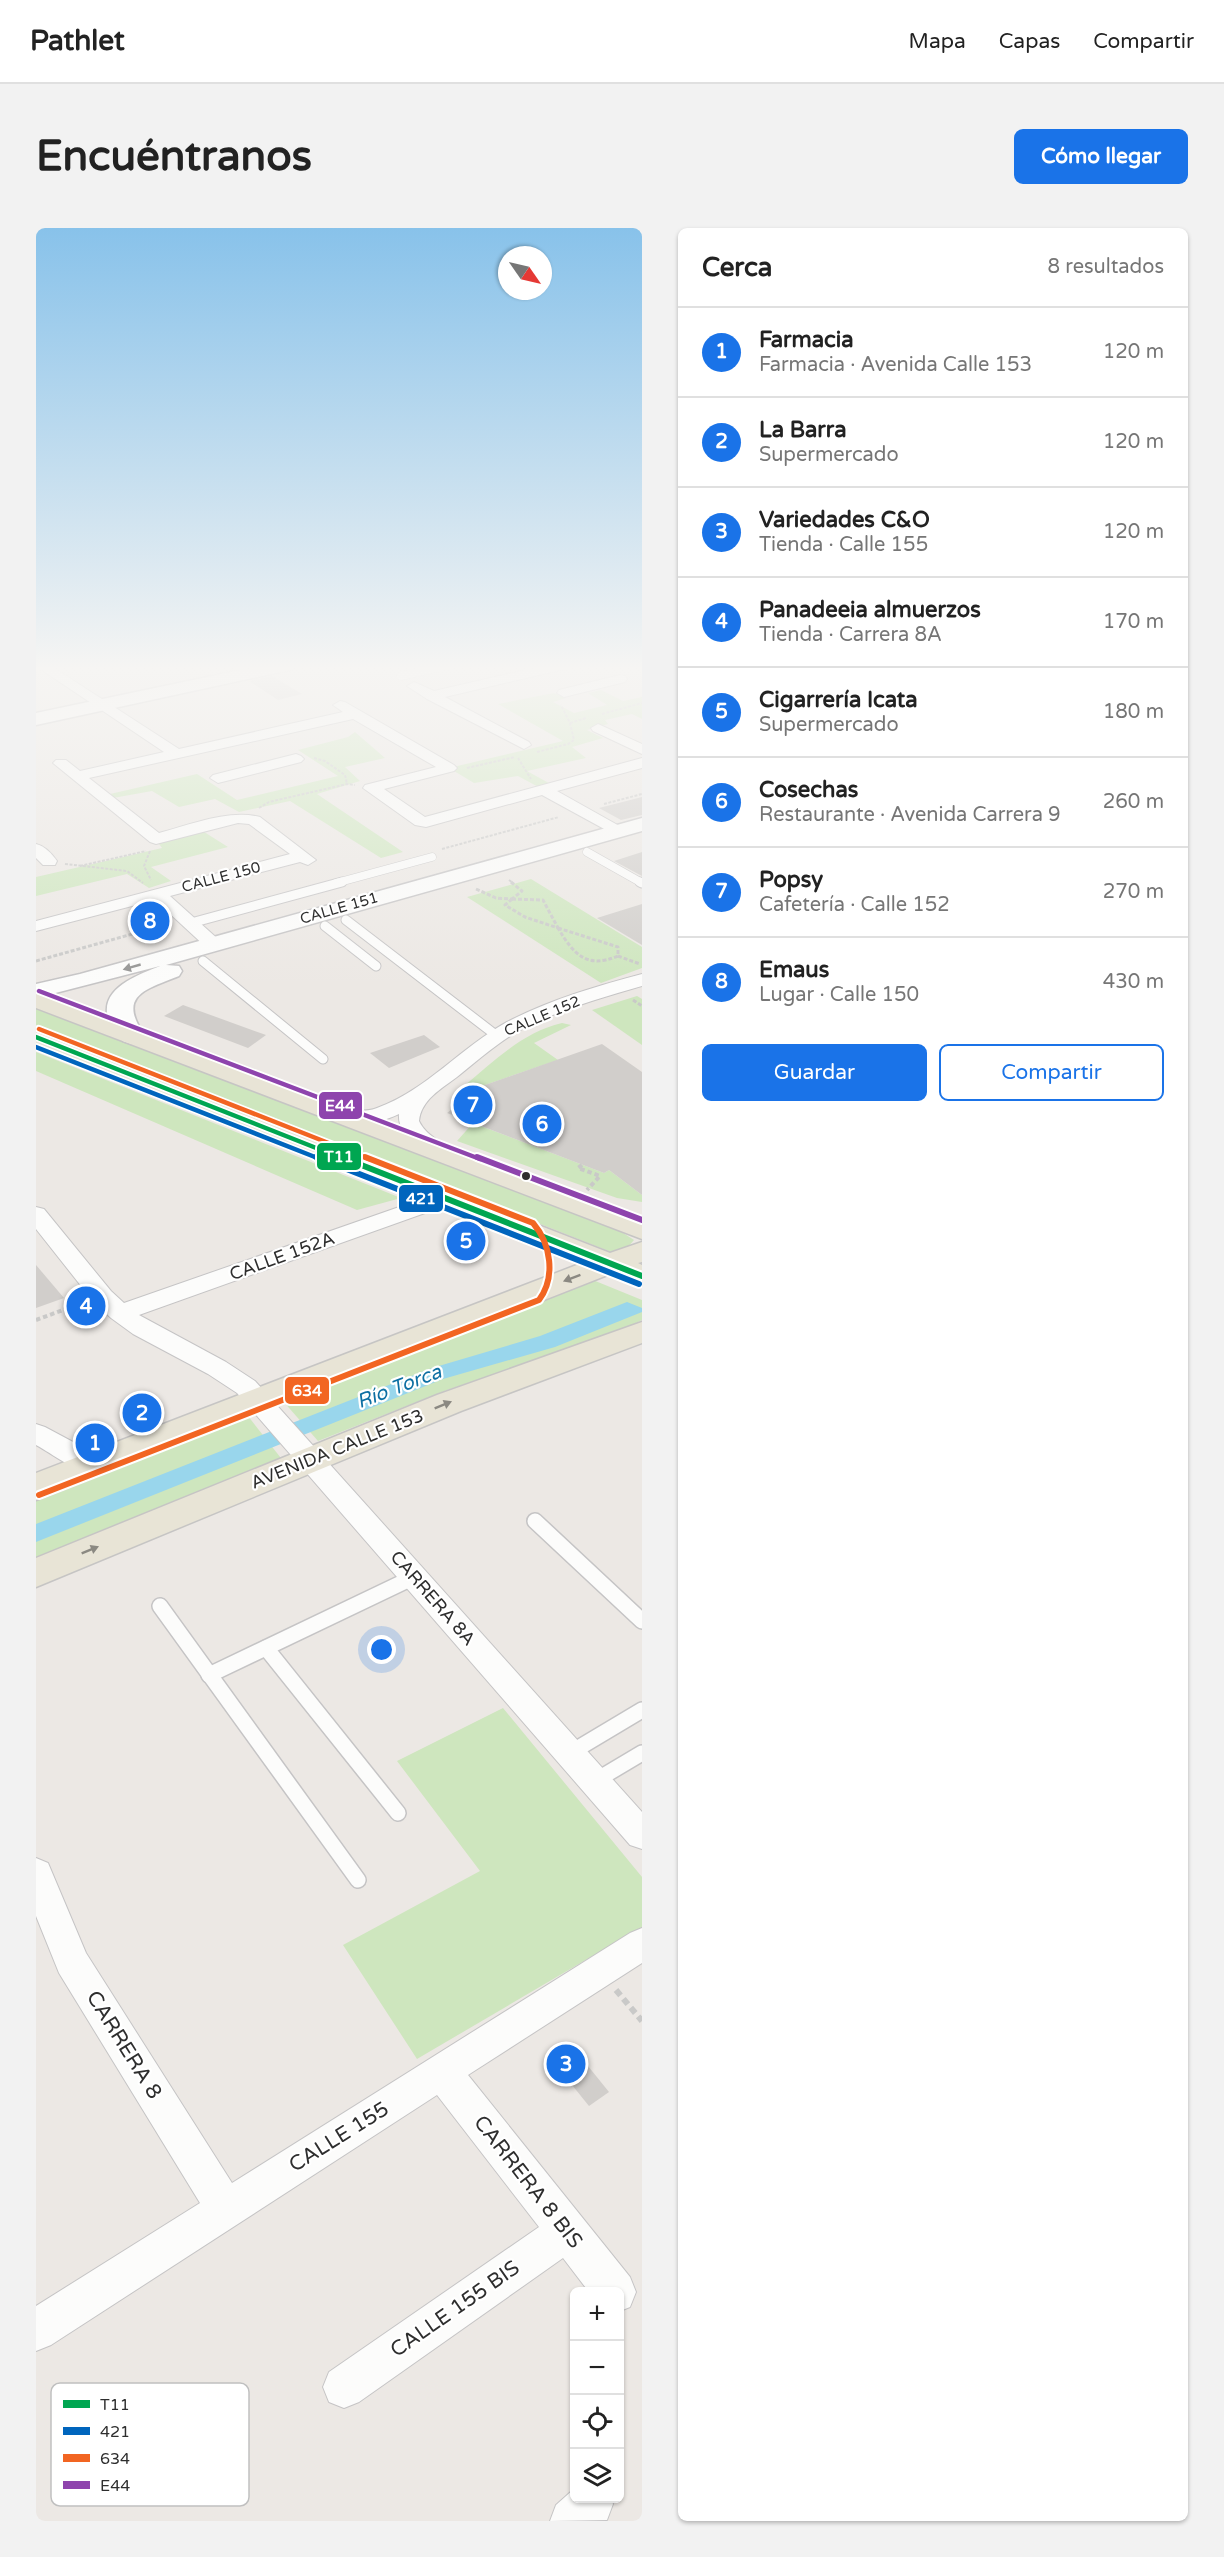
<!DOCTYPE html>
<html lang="es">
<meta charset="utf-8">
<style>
:root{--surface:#fff;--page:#f2f2f2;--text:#222;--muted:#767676;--line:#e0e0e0;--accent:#1a73e8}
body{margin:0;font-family:"Varela Round",sans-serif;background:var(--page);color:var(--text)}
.controls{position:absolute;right:18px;bottom:18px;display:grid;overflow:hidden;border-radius:9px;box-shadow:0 2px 4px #0004}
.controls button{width:54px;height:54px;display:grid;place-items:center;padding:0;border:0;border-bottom:2px solid var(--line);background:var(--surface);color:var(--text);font:30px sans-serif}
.compass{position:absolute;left:462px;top:18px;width:54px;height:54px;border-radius:50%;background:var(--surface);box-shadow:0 2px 4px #0004;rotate:124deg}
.you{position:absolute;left:346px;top:1422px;width:21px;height:21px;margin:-15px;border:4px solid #fff;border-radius:50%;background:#1a73e8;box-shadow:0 0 0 9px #1a73e833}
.badge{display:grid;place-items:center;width:39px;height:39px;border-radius:50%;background:var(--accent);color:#fff;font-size:20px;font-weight:700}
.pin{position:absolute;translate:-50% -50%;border:3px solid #fff;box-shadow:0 2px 6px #0006}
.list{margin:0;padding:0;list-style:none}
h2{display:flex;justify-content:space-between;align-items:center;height:78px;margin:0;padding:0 24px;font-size:26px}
h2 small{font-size:20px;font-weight:400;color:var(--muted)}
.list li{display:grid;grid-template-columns:39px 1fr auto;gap:18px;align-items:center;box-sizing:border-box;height:90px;padding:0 24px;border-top:2px solid var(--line)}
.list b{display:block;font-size:22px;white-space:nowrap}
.list p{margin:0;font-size:20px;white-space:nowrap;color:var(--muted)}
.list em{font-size:20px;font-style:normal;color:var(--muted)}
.actions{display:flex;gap:12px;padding:18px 24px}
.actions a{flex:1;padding:14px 0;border:2px solid var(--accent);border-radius:9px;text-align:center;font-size:21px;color:var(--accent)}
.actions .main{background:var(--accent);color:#fff}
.icon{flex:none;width:33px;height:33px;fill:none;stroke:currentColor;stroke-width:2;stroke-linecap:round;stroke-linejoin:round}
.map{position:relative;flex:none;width:606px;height:2293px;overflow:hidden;border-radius:9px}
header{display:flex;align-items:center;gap:36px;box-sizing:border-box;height:84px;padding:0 30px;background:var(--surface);border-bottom:2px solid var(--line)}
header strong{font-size:28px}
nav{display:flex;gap:33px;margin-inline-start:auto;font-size:21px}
.intro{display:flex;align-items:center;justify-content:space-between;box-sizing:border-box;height:144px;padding:0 36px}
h1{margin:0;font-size:42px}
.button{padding:15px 27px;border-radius:9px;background:var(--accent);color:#fff;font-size:21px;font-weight:700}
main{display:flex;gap:36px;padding:0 36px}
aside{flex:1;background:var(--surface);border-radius:9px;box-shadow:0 2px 4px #0004}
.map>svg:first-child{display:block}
.green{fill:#cee6be}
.water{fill:#99d6ec}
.building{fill:#d1cecb}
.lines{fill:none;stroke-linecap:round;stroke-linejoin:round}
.lane-far2-casing{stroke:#c5c4c5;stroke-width:9}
.lane-far1-casing{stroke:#c5c4c5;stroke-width:11}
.lane-casing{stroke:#c5c4c5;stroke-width:18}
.street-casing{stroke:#c5c4c5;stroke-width:2}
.secondary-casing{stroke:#c5c4c5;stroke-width:3}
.primary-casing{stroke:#c6c5c4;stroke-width:3}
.path-far3{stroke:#c9c9c8;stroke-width:2;stroke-dasharray:3 1.5;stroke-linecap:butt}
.path-far2{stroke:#c9c9c8;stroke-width:3;stroke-dasharray:4 2;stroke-linecap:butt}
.path-far1{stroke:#c9c9c8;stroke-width:4;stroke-dasharray:4.5 3;stroke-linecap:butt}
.path{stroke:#c9c9c8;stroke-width:6;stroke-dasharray:7 4.5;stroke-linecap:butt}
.lane-far2{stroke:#fcfcfb;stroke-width:8}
.lane-far1{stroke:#fcfcfb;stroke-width:9}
.lane{stroke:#fcfcfb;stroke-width:15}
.street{fill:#fcfcfb;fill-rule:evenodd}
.secondary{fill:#fcfcfb;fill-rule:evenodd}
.primary{fill:#e8e4d6;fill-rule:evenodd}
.bus-1-far1-casing{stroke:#fff;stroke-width:8}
.bus-1-casing{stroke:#fff;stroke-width:10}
.bus-2-far1-casing{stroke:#fff;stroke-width:8}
.bus-2-casing{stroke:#fff;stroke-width:10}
.bus-3-far1-casing{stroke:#fff;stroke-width:8}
.bus-3-casing{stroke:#fff;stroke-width:10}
.bus-4-far1-casing{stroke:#fff;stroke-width:8}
.bus-4-casing{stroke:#fff;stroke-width:10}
.bus-1-far1{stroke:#00a651;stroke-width:4.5}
.bus-1{stroke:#00a651;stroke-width:6}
.bus-2-far1{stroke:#0065bd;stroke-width:4.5}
.bus-2{stroke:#0065bd;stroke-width:6}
.bus-3-far1{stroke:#f26522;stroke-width:4.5}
.bus-3{stroke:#f26522;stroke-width:6}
.bus-4-far1{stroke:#8e44ad;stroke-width:4.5}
.bus-4{stroke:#8e44ad;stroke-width:6}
.oneway{fill:#959594}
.oneway2{fill:#8b8982}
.bus-dot{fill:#2e2e2e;stroke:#fff;stroke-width:2}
.labels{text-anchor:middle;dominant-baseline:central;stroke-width:4.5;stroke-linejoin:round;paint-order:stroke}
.far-street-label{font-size:15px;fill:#2e2e2e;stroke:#fff}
.street-label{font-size:18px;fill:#2e2e2e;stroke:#fff}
.water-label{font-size:20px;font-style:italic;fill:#0d6fa3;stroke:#fff}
.near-street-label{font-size:21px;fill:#2e2e2e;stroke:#fff}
.key{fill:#fff;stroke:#c0c0c0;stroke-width:1.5}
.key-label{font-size:16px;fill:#2e2e2e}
.line-badge{stroke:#fff;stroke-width:2}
.badge-label{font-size:16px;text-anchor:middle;font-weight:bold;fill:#fff}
</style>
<header>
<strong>Pathlet</strong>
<nav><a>Mapa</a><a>Capas</a><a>Compartir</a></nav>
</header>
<div class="intro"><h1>Encuéntranos</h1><a class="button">Cómo llegar</a></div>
<main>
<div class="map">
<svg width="606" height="2293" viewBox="0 0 606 2293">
<rect width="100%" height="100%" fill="#ece8e4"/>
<g class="green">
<path d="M565,462L587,473L606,469V491L596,486L569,492L572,496L551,502L567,510L536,519L550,530L491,543L520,559L508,562L482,548L438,555L413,540L527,513L462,476L518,465L530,470L517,474L538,485L571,477L552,465Z"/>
<path d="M319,504L349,530L309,539L324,553L281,566L367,624L345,630L254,573L203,584L179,571L143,579L116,563L77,570L74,566L161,546L201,572L302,548L262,522L312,509Z"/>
<path d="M165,602L192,619L115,639L135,653L113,660L91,646L0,668V649L126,620L121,613Z"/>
<path d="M495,651L606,719V740L565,755L431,669Z"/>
<path d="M601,768L606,771V817L556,782Z"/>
<path d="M0,775L581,1001L598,1012L591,1020L575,1024L0,797Z"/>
<path d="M526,795L535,797L498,815L522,832L446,858H428C458,833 487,804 526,795Z"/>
<path d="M0,824L365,970L321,982L0,843Z"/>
<path d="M437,895L568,945L573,942L606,967V974L581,970L421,913Z"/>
<path d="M552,1050L606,1072V1092L571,1109L411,1162L282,1213L247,1173Z"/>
<path d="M212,1188L248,1234L0,1336V1270Z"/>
<path d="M467,1480L606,1649V1699L381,1831L307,1717L444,1643L361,1533Z"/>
</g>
<path class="water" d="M591,1074L606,1080V1084L519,1119L407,1151L0,1314V1296L396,1140L504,1108Z"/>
<g class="building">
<path d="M236,448L266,466L242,472L213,453Z"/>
<path d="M606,569V587L585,592L563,580Z"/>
<path d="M606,624V648L578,633Z"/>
<path d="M606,676V717L561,690Z"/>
<path d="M147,777L230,807L212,820L128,788Z"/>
<path d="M388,807L404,819L353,840L334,825Z"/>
<path d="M566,816L606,844V967L573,942L568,945L411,885L446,858Z"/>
<path d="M0,1037L28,1070L0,1080Z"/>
<path d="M539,1822L573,1864L553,1878L519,1836Z"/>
</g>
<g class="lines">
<g class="lane-far2-casing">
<g id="lane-far2">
<path d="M365,448L408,438"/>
<path d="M551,624L606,655"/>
<path d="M300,655L396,629"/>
</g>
</g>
<g class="lane-far1-casing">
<g id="lane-far1">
<path d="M604,654L606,655"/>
<path d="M310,692L461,808"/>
<path d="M155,695L306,654"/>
<path d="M289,698L340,738"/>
<path d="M167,733L287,831"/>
</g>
</g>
<g class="lane-casing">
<g id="lane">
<path d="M499,1293L606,1393"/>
<path d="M124,1378L322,1652"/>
<path d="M230,1420L362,1585"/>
<path d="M173,1447L378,1349"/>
<path d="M534,1525L606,1482"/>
<path d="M559,1553L606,1525"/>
</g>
</g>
<g class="street-casing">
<g id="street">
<path d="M0,438H15L143,521L307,484L297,477L304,473L309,474L418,537L421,540L418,543L348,561L389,589L606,530V540L521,563L587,600L589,603L587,606L581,608L506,567L390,599L379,597L327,560L329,557L400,539L317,491L53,550L123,605C154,597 192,581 224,589L280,632L272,637L264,634L134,668L183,712L186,716L183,720H171L119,672L0,703V693L254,626L213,596L202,595L120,616L114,614L17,535L20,532H30L44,543L128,524Z"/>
<path d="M196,438H211L212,439L205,443Z"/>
<path d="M507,438H531L529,441L409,469L493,514L495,517L488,521L391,471L371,458L378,454L398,463Z"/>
<path d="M584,447L589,448L591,451L589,454L528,469L521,465L523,462Z"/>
<path d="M562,496L606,516V526L557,503L555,500Z"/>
<path d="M260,526L265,528L268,531L265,534L182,555L174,550L177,547Z"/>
<path d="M0,616C9,618 16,626 21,633L19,637H7L0,630Z"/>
<path d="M606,746V758C565,770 522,782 484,802C461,815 441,833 421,849C405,861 385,872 383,893C390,908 404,911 413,923L410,928C389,933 361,908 363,886C344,895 325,899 305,893L301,889L305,885C317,881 329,885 341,880C391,862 425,819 471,794C513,772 561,758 606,746Z"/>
<path d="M409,963L417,965L420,970L417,975L103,1087L190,1134L219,1153L606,1584V1621L594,1617L201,1165L172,1146L97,1106L75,1090L57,1073L0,1001V979L8,981L75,1063L88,1075Z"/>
<path d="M0,1196L9,1199L67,1230L71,1237L67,1244C45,1250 19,1227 0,1217Z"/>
<path d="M0,1630L12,1635L50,1725L196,1955L594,1705L606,1700V1735L432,1847L594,2049L600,2064L594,2079L584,2083V2064H553L527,2030L323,2174L308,2180L293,2174L287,2159L293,2144L503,1999L401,1867L15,2117L0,2123V2078L164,1975L23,1745L0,1688Z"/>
<path d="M538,2261V2270H575L577,2276L571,2292L514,2293L520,2277Z"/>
</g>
</g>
<g class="secondary-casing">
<g id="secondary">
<path d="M224,438H258L255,442L249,443L0,497V485Z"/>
<path d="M606,590V603L130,737L143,738L146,743L143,748C108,762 81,768 109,808L105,813L96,816L87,813C81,805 73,796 71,785C68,758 105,746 124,738L0,770V756L44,746Z"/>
</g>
</g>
<g class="primary-casing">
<g id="primary">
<path d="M0,764L606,992V1011L0,780Z"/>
<path d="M0,801L574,1025L606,1014V1034L602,1035L606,1037V1057L574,1046L0,1272V1245L546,1035L0,818Z"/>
<path d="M606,1094V1115L425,1183L0,1359V1330L401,1167Z"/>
</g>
</g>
<g class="path-far3">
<path d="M566,486L606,475"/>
<path d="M534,495L550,490"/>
<path d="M501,524L532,516L538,512L534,495L525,477"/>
<path d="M278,530L289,533L309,547L311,556"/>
<path d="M482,530L495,551"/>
<path d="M431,540L479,529"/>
<path d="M568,576L606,566"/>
<path d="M223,580L233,574L311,556L319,557"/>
<path d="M406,621L523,589"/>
<path d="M114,623L108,638L115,652"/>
<path d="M29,636L91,643L107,655"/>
<path d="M44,638L110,623"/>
<path d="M473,652L477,655"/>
</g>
<g class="path-far2">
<path d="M475,654L486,663L476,671"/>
<path d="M440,661L460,670L476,671"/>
<path d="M476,671L469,677L489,689L522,700"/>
<path d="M476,671L507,672L522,700"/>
<path d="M522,700L582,719V728C551,741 538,727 522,700Z"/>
<path d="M582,728L604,736"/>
<path d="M0,733L132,696"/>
<path d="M597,772L606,778"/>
</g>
<g class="path-far1">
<path d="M546,937L542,940L564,948L551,962"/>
<path d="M0,1092L46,1075"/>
</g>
<path class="path" d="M580,1762L606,1793"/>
<use href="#lane-far2" class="lane-far2"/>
<use href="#lane-far1" class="lane-far1"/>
<use href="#lane" class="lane"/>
<use href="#street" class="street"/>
<use href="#secondary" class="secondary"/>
<use href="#primary" class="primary"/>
<g class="bus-1-far1-casing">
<path id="bus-1-far1" d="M0,809L308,931"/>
</g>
<g class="bus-1-casing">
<path id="bus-1" d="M305,929L606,1048"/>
</g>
<g class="bus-2-far1-casing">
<path id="bus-2-far1" d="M0,819L284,931"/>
</g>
<g class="bus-2-casing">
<path id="bus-2" d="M280,929L603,1056"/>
</g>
<g class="bus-3-far1-casing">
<path id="bus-3-far1" d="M3,801L333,931"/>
</g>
<g class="bus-3-casing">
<path id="bus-3" d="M3,1267L503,1072C520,1049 515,1016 497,995L329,929"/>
</g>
<g class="bus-4-far1-casing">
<path id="bus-4-far1" d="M3,763L444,931"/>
</g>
<g class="bus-4-casing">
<path id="bus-4" d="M441,929L606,992"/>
</g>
<use href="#bus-1-far1" class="bus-1-far1"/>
<use href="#bus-1" class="bus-1"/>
<use href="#bus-2-far1" class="bus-2-far1"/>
<use href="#bus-2" class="bus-2"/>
<use href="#bus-3-far1" class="bus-3-far1"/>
<use href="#bus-3" class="bus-3"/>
<use href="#bus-4-far1" class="bus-4-far1"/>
<use href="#bus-4" class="bus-4"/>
</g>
<defs><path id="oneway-solid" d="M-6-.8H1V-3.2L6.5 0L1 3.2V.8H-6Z" transform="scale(1.5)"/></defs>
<use class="oneway" href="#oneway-solid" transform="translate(96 739) rotate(164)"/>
<g class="oneway2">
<use href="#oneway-solid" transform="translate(536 1050) rotate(159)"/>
<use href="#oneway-solid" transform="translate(407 1177) rotate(-22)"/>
<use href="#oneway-solid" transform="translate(54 1322) rotate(-22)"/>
</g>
<linearGradient id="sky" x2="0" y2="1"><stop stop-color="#88c2ea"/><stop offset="0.58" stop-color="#f6f5f3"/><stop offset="1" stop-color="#f6f5f3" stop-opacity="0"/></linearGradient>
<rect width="606" height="759" fill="url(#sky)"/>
<circle class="bus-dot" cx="490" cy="948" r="5"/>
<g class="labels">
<g class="far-street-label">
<text transform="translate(185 649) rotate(-15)">CALLE 150</text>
<text transform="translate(303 680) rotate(-16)">CALLE 151</text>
<text transform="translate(506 788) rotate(-23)">CALLE 152</text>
</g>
<g class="street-label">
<text transform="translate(246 1028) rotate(-20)">CALLE 152A</text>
<text transform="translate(301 1221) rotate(-22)">AVENIDA CALLE 153</text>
<text transform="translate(397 1370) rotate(49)">CARRERA 8A</text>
</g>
<g class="water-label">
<text transform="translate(363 1159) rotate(-21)">Río Torca</text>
</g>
<g class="near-street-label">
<text transform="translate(88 1817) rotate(58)">CARRERA 8</text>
<text transform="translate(303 1909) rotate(-32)">CALLE 155</text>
<text transform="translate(492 1954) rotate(52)">CARRERA 8 BIS</text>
<text transform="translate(419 2081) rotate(-35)">CALLE 155 BIS</text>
</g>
</g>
<rect x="15" y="2155" width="198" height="123" rx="9" class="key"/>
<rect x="27" y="2172" width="27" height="8" fill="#00a651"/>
<rect x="27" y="2199" width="27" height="8" fill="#0065bd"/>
<rect x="27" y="2226" width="27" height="8" fill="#f26522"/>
<rect x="27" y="2253" width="27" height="8" fill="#8e44ad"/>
<g class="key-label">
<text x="64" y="2182">T11</text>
<text x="64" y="2209">421</text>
<text x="64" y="2236">634</text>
<text x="64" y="2263">E44</text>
</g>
<g class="line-badge">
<rect x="282" y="863" width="45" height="29" rx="6" fill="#8e44ad"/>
<rect x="280" y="914" width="46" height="29" rx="6" fill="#00a651"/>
<rect x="362" y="956" width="46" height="29" rx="6" fill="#0065bd"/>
<rect x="248" y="1148" width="46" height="29" rx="6" fill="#f26522"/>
</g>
<g class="badge-label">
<text x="304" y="883">E44</text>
<text x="303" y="934">T11</text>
<text x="385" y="976">421</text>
<text x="271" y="1168">634</text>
</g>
</svg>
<div class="controls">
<button>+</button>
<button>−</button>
<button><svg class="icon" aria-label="locate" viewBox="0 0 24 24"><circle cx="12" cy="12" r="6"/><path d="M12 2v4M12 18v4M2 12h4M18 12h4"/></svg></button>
<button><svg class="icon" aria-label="layers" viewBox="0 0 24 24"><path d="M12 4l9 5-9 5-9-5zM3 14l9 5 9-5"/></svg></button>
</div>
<svg class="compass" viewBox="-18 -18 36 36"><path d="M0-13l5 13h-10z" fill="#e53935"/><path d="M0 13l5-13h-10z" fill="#767676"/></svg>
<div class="you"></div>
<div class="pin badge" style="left:59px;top:1215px">1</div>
<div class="pin badge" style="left:106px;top:1185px">2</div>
<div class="pin badge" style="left:530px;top:1836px">3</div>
<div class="pin badge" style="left:50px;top:1078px">4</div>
<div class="pin badge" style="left:430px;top:1013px">5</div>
<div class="pin badge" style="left:506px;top:896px">6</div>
<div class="pin badge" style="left:437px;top:877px">7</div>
<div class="pin badge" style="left:114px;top:693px">8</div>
</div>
<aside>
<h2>Cerca<small>8 resultados</small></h2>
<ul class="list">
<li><span class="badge">1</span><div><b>Farmacia</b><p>Farmacia · Avenida Calle 153</p></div><em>120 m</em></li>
<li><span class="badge">2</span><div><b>La Barra</b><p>Supermercado</p></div><em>120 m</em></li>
<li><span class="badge">3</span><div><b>Variedades C&amp;O</b><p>Tienda · Calle 155</p></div><em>120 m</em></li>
<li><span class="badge">4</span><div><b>Panadeeia almuerzos</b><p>Tienda · Carrera 8A</p></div><em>170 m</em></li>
<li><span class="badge">5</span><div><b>Cigarrería Icata</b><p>Supermercado</p></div><em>180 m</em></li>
<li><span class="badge">6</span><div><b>Cosechas</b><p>Restaurante · Avenida Carrera 9</p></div><em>260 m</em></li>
<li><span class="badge">7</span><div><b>Popsy</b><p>Cafetería · Calle 152</p></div><em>270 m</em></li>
<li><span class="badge">8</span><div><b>Emaus</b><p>Lugar · Calle 150</p></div><em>430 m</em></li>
</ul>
<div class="actions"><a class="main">Guardar</a><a>Compartir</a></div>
</aside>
</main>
